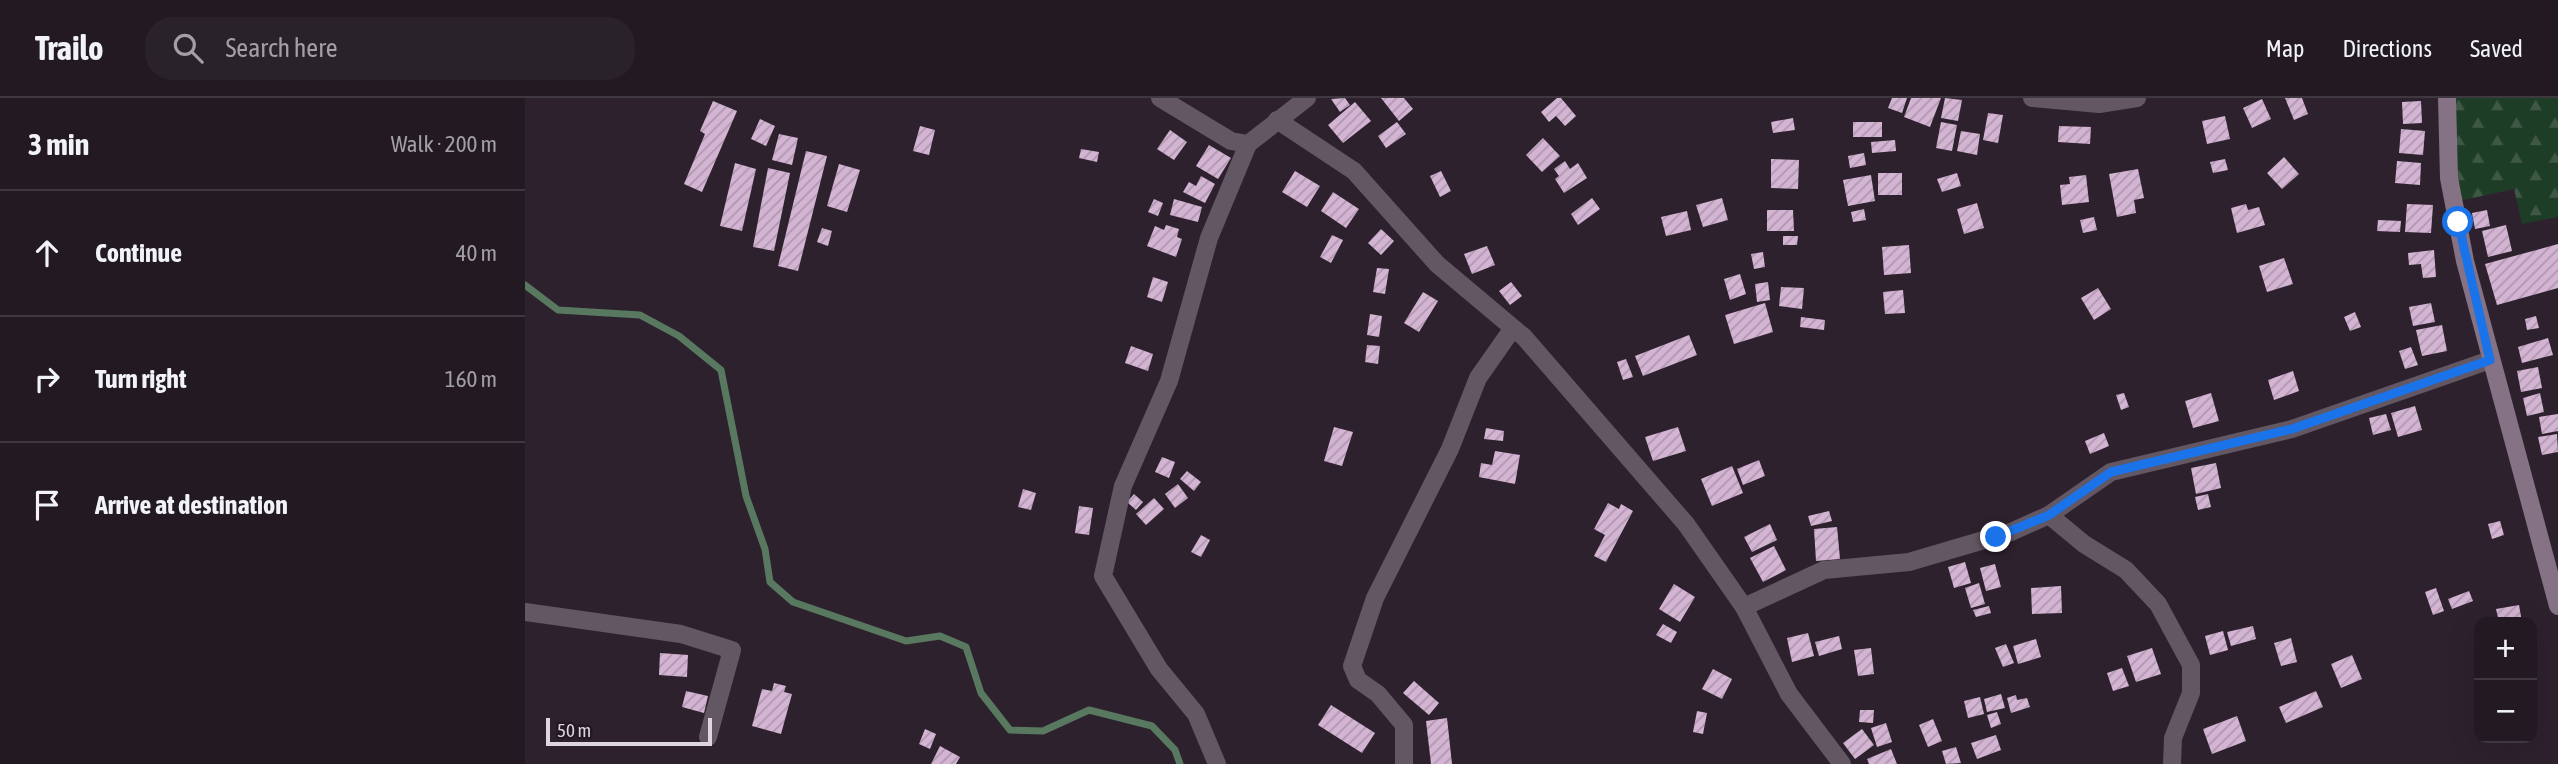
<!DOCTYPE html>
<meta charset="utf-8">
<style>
:root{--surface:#221922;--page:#2a222a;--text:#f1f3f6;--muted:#a2a0a5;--line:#3f3840}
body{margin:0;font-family:"Asap Condensed",sans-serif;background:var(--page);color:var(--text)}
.controls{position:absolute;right:21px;bottom:21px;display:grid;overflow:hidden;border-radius:14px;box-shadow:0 7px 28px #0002}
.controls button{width:63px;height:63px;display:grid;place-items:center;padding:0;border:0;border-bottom:2px solid var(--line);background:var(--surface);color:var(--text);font:35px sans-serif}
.scale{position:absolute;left:21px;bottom:18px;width:166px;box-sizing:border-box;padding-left:7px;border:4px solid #ded6de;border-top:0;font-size:19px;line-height:24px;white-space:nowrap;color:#ded6de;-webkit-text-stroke:5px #241824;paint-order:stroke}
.stop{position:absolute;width:21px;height:21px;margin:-16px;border:5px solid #1a73e8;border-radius:50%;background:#fff}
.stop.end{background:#1a73e8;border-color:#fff;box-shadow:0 2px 7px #0008}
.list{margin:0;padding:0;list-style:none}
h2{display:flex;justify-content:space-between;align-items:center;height:91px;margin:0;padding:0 28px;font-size:30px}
h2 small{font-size:23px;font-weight:400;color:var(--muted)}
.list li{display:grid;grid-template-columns:46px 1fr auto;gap:21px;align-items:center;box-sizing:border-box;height:126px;padding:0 28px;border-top:2px solid var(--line)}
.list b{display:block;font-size:26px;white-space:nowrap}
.list em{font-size:23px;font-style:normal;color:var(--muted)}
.icon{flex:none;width:38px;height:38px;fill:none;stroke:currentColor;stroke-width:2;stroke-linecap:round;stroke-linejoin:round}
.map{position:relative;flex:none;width:2033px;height:666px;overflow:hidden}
header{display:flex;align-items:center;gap:42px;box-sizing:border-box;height:98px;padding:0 35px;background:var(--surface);border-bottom:2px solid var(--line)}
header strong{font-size:33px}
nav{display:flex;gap:38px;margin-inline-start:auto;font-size:24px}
.search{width:490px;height:63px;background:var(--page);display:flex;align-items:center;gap:18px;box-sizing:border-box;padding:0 24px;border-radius:28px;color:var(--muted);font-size:26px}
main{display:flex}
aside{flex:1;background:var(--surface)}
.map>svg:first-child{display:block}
.forest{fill:url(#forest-firs)}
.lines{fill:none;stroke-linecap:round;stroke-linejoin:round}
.stream{stroke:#587960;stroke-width:7}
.building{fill:url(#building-hatch)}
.street{stroke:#635763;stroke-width:18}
.secondary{stroke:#857285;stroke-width:18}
.route{stroke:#1a73e8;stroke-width:9}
</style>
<header>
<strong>Trailo</strong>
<div class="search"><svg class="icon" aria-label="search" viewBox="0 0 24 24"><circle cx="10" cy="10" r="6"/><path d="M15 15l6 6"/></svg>Search here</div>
<nav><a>Map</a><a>Directions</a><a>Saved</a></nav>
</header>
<main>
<aside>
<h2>3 min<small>Walk · 200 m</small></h2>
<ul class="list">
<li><svg class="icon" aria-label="ahead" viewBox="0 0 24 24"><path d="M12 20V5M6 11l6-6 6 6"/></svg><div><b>Continue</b></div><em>40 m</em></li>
<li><svg class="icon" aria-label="right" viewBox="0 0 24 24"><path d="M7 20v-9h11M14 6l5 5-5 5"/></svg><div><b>Turn right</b></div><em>160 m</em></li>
<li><svg class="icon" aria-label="arrive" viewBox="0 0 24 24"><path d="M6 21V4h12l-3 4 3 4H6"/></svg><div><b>Arrive at destination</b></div></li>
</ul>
</aside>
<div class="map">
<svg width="2033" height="666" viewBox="0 0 2033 666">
<defs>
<pattern id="forest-firs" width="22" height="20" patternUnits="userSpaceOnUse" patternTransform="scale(1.75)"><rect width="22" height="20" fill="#1e3d26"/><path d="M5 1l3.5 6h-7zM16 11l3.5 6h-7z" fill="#3e5845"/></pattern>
<pattern id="building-hatch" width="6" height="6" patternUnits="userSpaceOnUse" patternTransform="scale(1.75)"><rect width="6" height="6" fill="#d3b4d3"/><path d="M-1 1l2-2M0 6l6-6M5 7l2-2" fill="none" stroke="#af97af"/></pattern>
</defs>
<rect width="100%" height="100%" fill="#2e212e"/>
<path class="forest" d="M1922,0H2033V119L1997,126L1989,91L1929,104Z"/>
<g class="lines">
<path class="stream" d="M0,187L33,212L115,217L154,238L196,272L221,398L240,451L245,484L268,504L381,543L415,538L441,549L456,595L485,632L518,633L564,612L627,628L650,652L655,666"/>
</g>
<g class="building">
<path d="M820,0L825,7L815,14L806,1Z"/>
<path d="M856,0H879L888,11L874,23Z"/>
<path d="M1032,0H1036L1051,18L1040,28L1031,18L1024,24L1016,14Z"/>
<path d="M1367,0H1382L1377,15L1363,10Z"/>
<path d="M1386,0H1416L1405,29L1379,19Z"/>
<path d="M1420,0L1437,2L1433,23L1416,20Z"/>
<path d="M1760,0H1777L1783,16L1769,22Z"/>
<path d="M1737,1L1746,21L1727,30L1718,10Z"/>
<path d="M188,3L212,13L177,94L159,86L180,36L175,33Z"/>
<path d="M1896,3L1897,25L1878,26L1877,4Z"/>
<path d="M830,4L846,23L818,45L803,27Z"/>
<path d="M1463,15L1478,17L1473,45L1458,42Z"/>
<path d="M1700,18L1705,41L1682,46L1677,23Z"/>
<path d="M1268,20L1270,32L1248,35L1246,24Z"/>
<path d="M235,21L250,28L241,48L226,41Z"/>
<path d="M872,24L881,36L861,50L853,38Z"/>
<rect x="1328" y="24" width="29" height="15"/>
<path d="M1416,24L1432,27L1427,53L1411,50Z"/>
<path d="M395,28L410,32L404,57L388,53Z"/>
<path d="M1534,28L1566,29L1565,46L1533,44Z"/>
<path d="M1876,31L1900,33L1898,57L1874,55Z"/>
<path d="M645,32L662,44L649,62L632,51Z"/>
<path d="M1436,33L1455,36L1452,57L1432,53Z"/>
<path d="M254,36L273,40L267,67L247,62Z"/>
<path d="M1018,40L1035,58L1017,74L1001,57Z"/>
<path d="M1370,42L1371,53L1347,55L1346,44Z"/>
<path d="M684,47L706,60L693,81L671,68Z"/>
<path d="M556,51L574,54L572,64L554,60Z"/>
<path d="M281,53L302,58L273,173L253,168Z"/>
<path d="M1339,55L1341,67L1325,70L1323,58Z"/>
<path d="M1759,59L1774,76L1757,91L1742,75Z"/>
<path d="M1246,61L1274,62L1273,91L1246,90Z"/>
<path d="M1700,61L1703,72L1688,75L1685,64Z"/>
<path d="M1040,63L1045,71L1053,65L1062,80L1039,95L1030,81L1034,78L1029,71Z"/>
<path d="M1872,63L1896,65L1895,87L1870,85Z"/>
<path d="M210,65L231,71L217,133L195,128Z"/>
<path d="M314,66L335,72L322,114L302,108Z"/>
<path d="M243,70L265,75L249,153L228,149Z"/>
<path d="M1613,71L1619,100L1609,102L1611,115L1592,119L1584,76Z"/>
<path d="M770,73L795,88L782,109L757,94Z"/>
<path d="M916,73L926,93L915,99L905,78Z"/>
<rect x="1353" y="75" width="24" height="22"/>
<path d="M1432,75L1436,88L1417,94L1412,81Z"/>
<path d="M1346,77L1350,103L1323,108L1318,82Z"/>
<path d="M1561,77L1564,104L1537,107L1535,87L1545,86L1544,79Z"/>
<path d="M676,78L690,86L680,105L658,94L664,84L671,88Z"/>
<path d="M808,94L834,111L821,130L796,113Z"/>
<path d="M1067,100L1075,111L1053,127L1046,116Z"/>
<path d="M1197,100L1203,122L1178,129L1171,107Z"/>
<path d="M629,101L638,105L633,118L623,114Z"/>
<path d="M649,101L677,109L673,124L645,117Z"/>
<path d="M1452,105L1459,130L1439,136L1432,111Z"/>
<path d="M1721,106L1723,112L1734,109L1740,127L1712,135L1706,110Z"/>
<path d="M1882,106L1908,107L1906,135L1880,134Z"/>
<path d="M1339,111L1341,122L1328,124L1326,114Z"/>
<path d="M1242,112H1268L1269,133H1242Z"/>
<path d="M1962,112L1965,128L1950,131L1947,115Z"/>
<path d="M1162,113L1166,132L1141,138L1136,119Z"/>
<path d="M1569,119L1572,132L1558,135L1555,122Z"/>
<path d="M1853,122L1876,123L1875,134L1852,133Z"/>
<path d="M641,127L654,131L652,139L657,141L651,159L622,148L630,128L639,132Z"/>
<path d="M1981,127L1987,153L1963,159L1957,133Z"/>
<path d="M297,130L307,133L303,148L292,144Z"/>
<path d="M856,131L869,143L856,157L843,145Z"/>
<path d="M807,137L818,142L806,165L795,159Z"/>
<path d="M1258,138H1273L1272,147H1258Z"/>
<path d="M2033,146V190L1972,207L1960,166Z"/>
<path d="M1384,147L1386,175L1359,177L1357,149Z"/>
<path d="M962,148L970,167L947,176L939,156Z"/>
<path d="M1909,152L1911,179L1898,180L1896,166L1884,167L1883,155Z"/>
<path d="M1238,154L1240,169L1229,171L1226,156Z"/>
<path d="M1759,160L1768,186L1742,194L1734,168Z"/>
<path d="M852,170L864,171L860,196L848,194Z"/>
<path d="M1215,176L1221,196L1205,202L1199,181Z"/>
<path d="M628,179L643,184L637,204L622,199Z"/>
<path d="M986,184L997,198L985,207L974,193Z"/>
<path d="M1243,184L1245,202L1232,204L1230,186Z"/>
<path d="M1256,189L1279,190L1277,211L1254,208Z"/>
<path d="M1573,190L1586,211L1569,222L1556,200Z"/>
<path d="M1378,192L1380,215L1360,216L1358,194Z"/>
<path d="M898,194L913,203L894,234L879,225Z"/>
<path d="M1240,205L1248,234L1209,246L1200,217Z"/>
<path d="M1906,205L1910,224L1888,228L1884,209Z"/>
<path d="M1830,214L1836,229L1825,233L1819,219Z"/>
<path d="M845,216L857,218L854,239L842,237Z"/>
<path d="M2011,218L2014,230L2002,232L2000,221Z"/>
<path d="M1276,219L1300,222L1299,232L1275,229Z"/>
<path d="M1917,227L1922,253L1897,258L1891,232Z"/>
<path d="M1164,237L1172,257L1118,278L1110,258Z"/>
<path d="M2023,240L2028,257L1997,265L1993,249Z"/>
<path d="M842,247L855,248L853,266L840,264Z"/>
<path d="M606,248L628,256L623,273L600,265Z"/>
<path d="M1886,249L1893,267L1880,271L1874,253Z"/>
<path d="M1101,261L1108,279L1098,282L1092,264Z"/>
<path d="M2013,269L2017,290L1996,294L1992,273Z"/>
<path d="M1768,273L1774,293L1749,302L1743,282Z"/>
<path d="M1599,295L1604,309L1596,312L1591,297Z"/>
<path d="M1686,295L1694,323L1668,330L1660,303Z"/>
<path d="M2015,295L2019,314L2002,318L1998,300Z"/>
<path d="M1890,308L1897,332L1873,339L1866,315Z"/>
<path d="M1861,316L1866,332L1848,337L1844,320Z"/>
<path d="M2033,316V333L2017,336L2014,319Z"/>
<path d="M809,329L828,334L817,368L799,363Z"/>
<path d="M1153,329L1161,353L1128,363L1120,339Z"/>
<path d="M961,330L979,333L978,343L959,341Z"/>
<path d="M1579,335L1584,348L1565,356L1560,343Z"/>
<path d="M2032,336L2033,354L2017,357L2013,339Z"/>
<path d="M970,353L995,357L990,386L954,379L956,365L967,367Z"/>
<path d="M637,359L650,364L644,380L630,374Z"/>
<path d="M1234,362L1240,378L1218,387L1212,371Z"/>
<path d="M1691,365L1696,390L1671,396L1666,370Z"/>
<path d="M1207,368L1218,395L1187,408L1176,381Z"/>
<path d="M662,373L676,384L669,393L655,381Z"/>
<path d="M653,386L663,400L650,410L640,396Z"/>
<path d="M498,391L511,395L506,412L493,409Z"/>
<path d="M609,396L618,404L611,412L602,404Z"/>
<path d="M1683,396L1686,409L1673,412L1670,399Z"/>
<path d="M629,400L639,411L621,427L611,416Z"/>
<path d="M1083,405L1094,411L1096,406L1108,413L1081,464L1069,458L1080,437L1069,431Z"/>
<path d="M554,408L568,410L564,437L550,435Z"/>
<path d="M1304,413L1307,423L1286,428L1283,418Z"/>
<path d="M1975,423L1979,437L1967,441L1963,426Z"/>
<path d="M1245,426L1252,442L1227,454L1219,439Z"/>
<path d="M1312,429L1315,461L1291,463L1289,431Z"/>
<path d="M676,437L685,442L676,459L666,454Z"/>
<path d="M1249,448L1261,472L1238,484L1225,460Z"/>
<path d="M1440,464L1446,485L1429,490L1423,469Z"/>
<path d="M1470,466L1476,489L1461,493L1455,470Z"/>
<path d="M1454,485L1460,506L1446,510L1440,490Z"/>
<path d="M1149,486L1170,499L1155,524L1134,511Z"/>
<path d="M1536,488L1537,515L1507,516L1506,490Z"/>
<path d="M1911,490L1919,513L1908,517L1900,494Z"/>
<path d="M1944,493L1948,503L1927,511L1923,501Z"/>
<path d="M1994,507L1997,524H1974L1971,511Z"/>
<path d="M1464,508L1466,515L1451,519L1448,512Z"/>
<path d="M1138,526L1152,534L1146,545L1131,537Z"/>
<path d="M1728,528L1731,541L1706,548L1702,534Z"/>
<path d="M1698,533L1703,552L1685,557L1680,538Z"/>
<path d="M1283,535L1289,558L1267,564L1262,540Z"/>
<path d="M1314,538L1317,551L1294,558L1290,544Z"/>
<path d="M1766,540L1772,564L1756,568L1749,545Z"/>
<path d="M1511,541L1516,559L1493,566L1488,548Z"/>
<path d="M1481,546L1489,565L1478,569L1470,550Z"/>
<path d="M1346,550L1349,576L1333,578L1329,552Z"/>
<path d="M1627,550L1636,576L1611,584L1602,558Z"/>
<path d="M135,555L163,557L162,579L134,577Z"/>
<path d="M1827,557L1837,581L1816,590L1806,566Z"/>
<path d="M1597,570L1604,588L1588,593L1582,575Z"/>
<path d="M1188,571L1207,581L1197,601L1177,591Z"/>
<path d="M889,583L914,605L904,617L878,595Z"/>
<path d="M249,585L261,588L259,594L267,596L256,636L227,628L237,591L247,593Z"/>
<path d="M161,593L183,598L179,615L157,609Z"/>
<path d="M1791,593L1798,609L1761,625L1754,609Z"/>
<path d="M1476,596L1480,610L1462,614L1459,601Z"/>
<path d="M1491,597L1492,602L1502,600L1505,609L1486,615L1482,600Z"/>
<path d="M1455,599L1459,616L1443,620L1439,603Z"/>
<path d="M806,607L850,635L837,655L793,627Z"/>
<path d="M1335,612H1349L1348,625L1334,624Z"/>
<path d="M1172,613L1182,615L1178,636L1168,634Z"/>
<path d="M1472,614L1476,626L1466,630L1462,617Z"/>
<path d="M1712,618L1721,643L1687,656L1678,631Z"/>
<path d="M922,620L927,666H906L901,623Z"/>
<path d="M1408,621L1417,643L1403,649L1394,627Z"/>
<path d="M1361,625L1367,644L1352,649L1346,630Z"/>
<path d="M400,631L411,636L405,651L394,646Z"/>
<path d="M1337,631L1349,647L1330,661L1318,645Z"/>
<path d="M1471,637L1476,652L1452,661L1446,645Z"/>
<path d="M415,648L435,659L431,666H406Z"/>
<path d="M1431,649L1436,665L1421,666L1417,653Z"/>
<path d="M1366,651L1372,666H1344L1342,661Z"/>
</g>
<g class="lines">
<g class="street">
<path d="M635,0L706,43L723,46L782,0"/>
<path d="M1507,0L1574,6L1612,0"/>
<path d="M752,22L829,73L912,166L999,239L1161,426L1219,509L1264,596L1317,666"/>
<path d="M1524,417L1559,446L1601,472L1633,506L1666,567V595L1648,640L1647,666"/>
<path d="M1219,509L1299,472L1384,464L1486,434L1524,417L1586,374L1767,331L1965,262"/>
<path d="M0,514L156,536L207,552L183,639"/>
<path d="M692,666L671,616L634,571L578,478L598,388L644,283L684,140L723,46"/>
<path d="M879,666V627L853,596L833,582L827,568L850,500L925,351L953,280L988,230"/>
</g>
<path class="secondary" d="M1922,0L1924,80L1940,163L2033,508"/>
</g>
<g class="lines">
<path class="route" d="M1471,439L1524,417L1586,374L1767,331L1965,262L1933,124"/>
</g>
</svg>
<div class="controls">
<button>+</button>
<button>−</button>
</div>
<div class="scale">50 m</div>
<div class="stop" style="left:1933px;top:124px"></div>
<div class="stop end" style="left:1471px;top:439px"></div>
</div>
</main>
